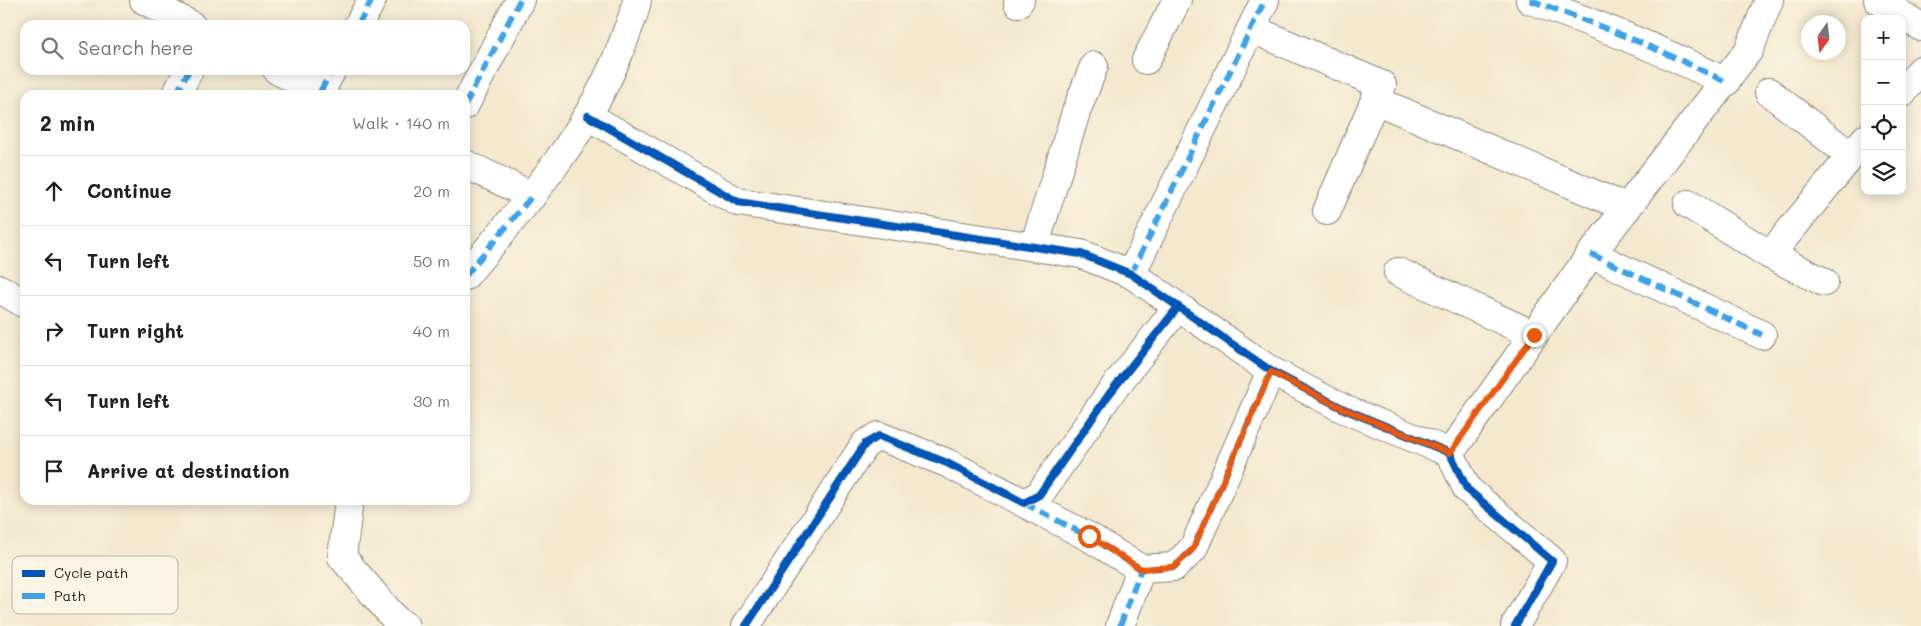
<!DOCTYPE html>
<meta charset="utf-8">
<style>
:root{--surface:#fff;--page:#f6f6f6;--text:#202124;--muted:#757577;--line:#e0e0e0}
body{margin:0;font-family:Mali,sans-serif;background:var(--page);color:var(--text)}
.controls{position:absolute;right:15px;top:15px;display:grid;overflow:hidden;border-radius:10px;box-shadow:0 2px 12px #0003}
.controls button{width:45px;height:45px;display:grid;place-items:center;padding:0;border:0;border-bottom:1px solid var(--line);background:var(--surface);color:var(--text);font:25px sans-serif}
.compass{position:absolute;left:1801px;top:15px;width:45px;height:45px;border-radius:50%;background:var(--surface);box-shadow:0 2px 12px #0003;rotate:194deg}
.stop{position:absolute;width:15px;height:15px;margin:-11px;border:4px solid #ea580c;border-radius:50%;background:#fff}
.stop.end{background:#ea580c;border-color:#fff;box-shadow:0 1px 5px #0008}
.list{margin:0;padding:0;list-style:none}
h2{display:flex;justify-content:space-between;align-items:center;height:65px;margin:0;padding:0 20px;font-size:21px}
h2 small{font-size:16px;font-weight:400;color:var(--muted)}
.list li{display:grid;grid-template-columns:32px 1fr auto;gap:15px;align-items:center;box-sizing:border-box;height:70px;padding:0 20px;border-top:1px solid var(--line)}
.list b{display:block;font-size:19px;white-space:nowrap}
.list em{font-size:16px;font-style:normal;color:var(--muted)}
.icon{flex:none;width:28px;height:28px;fill:none;stroke:currentColor;stroke-width:2;stroke-linecap:round;stroke-linejoin:round}
.map{position:relative;flex:none;width:1921px;height:626px;overflow:hidden}
.search{position:absolute;background:var(--surface);box-shadow:0 2px 12px #0003;left:20px;top:20px;width:450px;height:55px;display:flex;align-items:center;gap:12px;box-sizing:border-box;padding:0 18px;border-radius:15px;color:var(--muted);font-size:19px}
.panel{position:absolute;background:var(--surface);box-shadow:0 2px 12px #0003;left:20px;top:90px;width:450px;height:415px;border-radius:15px}
.map>svg:first-child{display:block}
.lines{fill:none;stroke-linecap:round;stroke-linejoin:round}
.minor-casing{stroke:#888275;stroke-width:30}
.minor{stroke:#fff;stroke-width:28}
.quiet{stroke:#3da2ea;stroke-width:6;stroke-dasharray:12 6;stroke-linecap:butt}
.cycleway-casing{stroke:#fcf5e5;stroke-width:11}
.cycleway{stroke:#0057b8;stroke-width:8}
.route{stroke:#ea580c;stroke-width:6}
.key{fill:#fcf5e5;stroke:#b9b4a9;stroke-width:1}
.key-label{font-size:14px;fill:#1c1c1c}
</style>
<div class="map">
<svg width="1921" height="626" viewBox="0 0 1921 626">
<rect width="100%" height="100%" fill="#fcf5e5"/>
<filter id="ink" filterUnits="userSpaceOnUse"><feTurbulence type="fractalNoise" baseFrequency=".02" numOctaves="2"/><feDisplacementMap in="SourceGraphic" scale="10" xChannelSelector="R" yChannelSelector="G"/><feConvolveMatrix kernelMatrix="1 2 1 2 8 2 1 2 1" color-interpolation-filters="sRGB"/></filter>
<filter id="wash" filterUnits="userSpaceOnUse"><feTurbulence type="fractalNoise" baseFrequency=".0096" numOctaves="4" result="noise"/><feDisplacementMap in="SourceGraphic" scale="20" xChannelSelector="R" yChannelSelector="G"/><feGaussianBlur stdDeviation="1.12" result="paint"/><feColorMatrix in="noise" values="0 0 0 0 0 0 0 0 0 0 0 0 0 0 0 0 0 1.4 0 .05"/><feComposite in="paint" operator="in"/></filter>
<g filter="url(#wash)">
<rect width="100%" height="100%" fill="#f4e8ce"/>
</g>
<g filter="url(#ink)">
<g class="lines">
<g class="minor-casing">
<g id="minor">
<path d="M144,0L191,25"/>
<path d="M1530,0C1597,24 1662,50 1726,82"/>
<path d="M1878,0L1921,27"/>
<path d="M1018,3L1020,0"/>
<path d="M358,25L372,0"/>
<path d="M1266,35L1382,85L1375,100L1627,208"/>
<path d="M1146,60L1177,0"/>
<path d="M277,70L325,95"/>
<path d="M320,92L332,70"/>
<path d="M1769,92L1851,156"/>
<path d="M1902,93L1921,70"/>
<path d="M176,95L189,70"/>
<path d="M465,105L520,0"/>
<path d="M588,116L738,202L1081,254L1131,274L1271,371L1344,409L1450,453L1467,489L1552,561L1515,626"/>
<path d="M465,164L532,196"/>
<path d="M1688,204L1770,255L1824,282"/>
<path d="M1327,211L1375,100"/>
<path d="M1034,247L1076,112L1094,66"/>
<path d="M1591,254L1762,335"/>
<path d="M1770,255L1865,139"/>
<path d="M1398,272L1534,335"/>
<path d="M1131,274L1265,0"/>
<path d="M465,276C526,204 591,130 624,40C628,27 635,14 637,0"/>
<path d="M0,289L25,304"/>
<path d="M1450,453L1591,254L1749,50L1769,0"/>
<path d="M349,500L342,557L396,620L405,626"/>
<path d="M1024,503L1089,537L1141,569L1174,567L1193,549L1271,371"/>
<path d="M746,626L865,444L879,436L947,463L1024,503L1039,495L1110,393L1178,307"/>
<path d="M1120,626L1141,569"/>
</g>
</g>
<use href="#minor" class="minor"/>
<g class="quiet">
<path d="M1530,0C1597,24 1662,50 1726,82"/>
<path d="M358,25L372,0"/>
<path d="M320,92L332,70"/>
<path d="M176,95L189,70"/>
<path d="M465,105L520,0"/>
<path d="M1591,254L1762,335"/>
<path d="M1131,274L1265,0"/>
<path d="M465,276L532,196"/>
<path d="M1024,503L1089,537L1141,569L1174,567L1193,549L1271,371"/>
<path d="M1120,626L1141,569"/>
</g>
<g class="cycleway-casing">
<g id="cycleway">
<path d="M588,116L738,202L1081,254L1131,274L1271,371L1344,409L1450,453L1467,489L1552,561L1515,626"/>
<path d="M746,626L865,444L879,436L947,463L1024,503L1039,495L1110,393L1178,307"/>
</g>
</g>
<use href="#cycleway" class="cycleway"/>
</g>
</g>
<g class="lines" filter="url(#ink)">
<path class="route" d="M1089,536L1141,569L1174,567L1193,549L1271,372L1344,409L1450,453L1534,335"/>
</g>
<rect x="12" y="556" width="166" height="58" rx="8" class="key"/>
<rect x="22" y="570" width="23" height="7" fill="#0057b8"/>
<rect x="22" y="593" width="23" height="6" fill="#3da2ea"/>
<g class="key-label">
<text x="54" y="578">Cycle path</text>
<text x="54" y="601">Path</text>
</g>
</svg>
<div class="controls">
<button>+</button>
<button>−</button>
<button><svg class="icon" aria-label="locate" viewBox="0 0 24 24"><circle cx="12" cy="12" r="6"/><path d="M12 2v4M12 18v4M2 12h4M18 12h4"/></svg></button>
<button><svg class="icon" aria-label="layers" viewBox="0 0 24 24"><path d="M12 4l9 5-9 5-9-5zM3 14l9 5 9-5"/></svg></button>
</div>
<svg class="compass" viewBox="-18 -18 36 36"><path d="M0-13l5 13h-10z" fill="#e53935"/><path d="M0 13l5-13h-10z" fill="#757577"/></svg>
<div class="stop" style="left:1089px;top:536px"></div>
<div class="stop end" style="left:1534px;top:335px"></div>
<div class="search"><svg class="icon" aria-label="search" viewBox="0 0 24 24"><circle cx="10" cy="10" r="6"/><path d="M15 15l6 6"/></svg>Search here</div>
<section class="panel">
<h2>2 min<small>Walk · 140 m</small></h2>
<ul class="list">
<li><svg class="icon" aria-label="ahead" viewBox="0 0 24 24"><path d="M12 20V5M6 11l6-6 6 6"/></svg><div><b>Continue</b></div><em>20 m</em></li>
<li><svg class="icon" aria-label="left" viewBox="0 0 24 24"><path d="M17 20v-9H6M10 6l-5 5 5 5"/></svg><div><b>Turn left</b></div><em>50 m</em></li>
<li><svg class="icon" aria-label="right" viewBox="0 0 24 24"><path d="M7 20v-9h11M14 6l5 5-5 5"/></svg><div><b>Turn right</b></div><em>40 m</em></li>
<li><svg class="icon" aria-label="left" viewBox="0 0 24 24"><path d="M17 20v-9H6M10 6l-5 5 5 5"/></svg><div><b>Turn left</b></div><em>30 m</em></li>
<li><svg class="icon" aria-label="arrive" viewBox="0 0 24 24"><path d="M6 21V4h12l-3 4 3 4H6"/></svg><div><b>Arrive at destination</b></div></li>
</ul>
</section>
</div>
